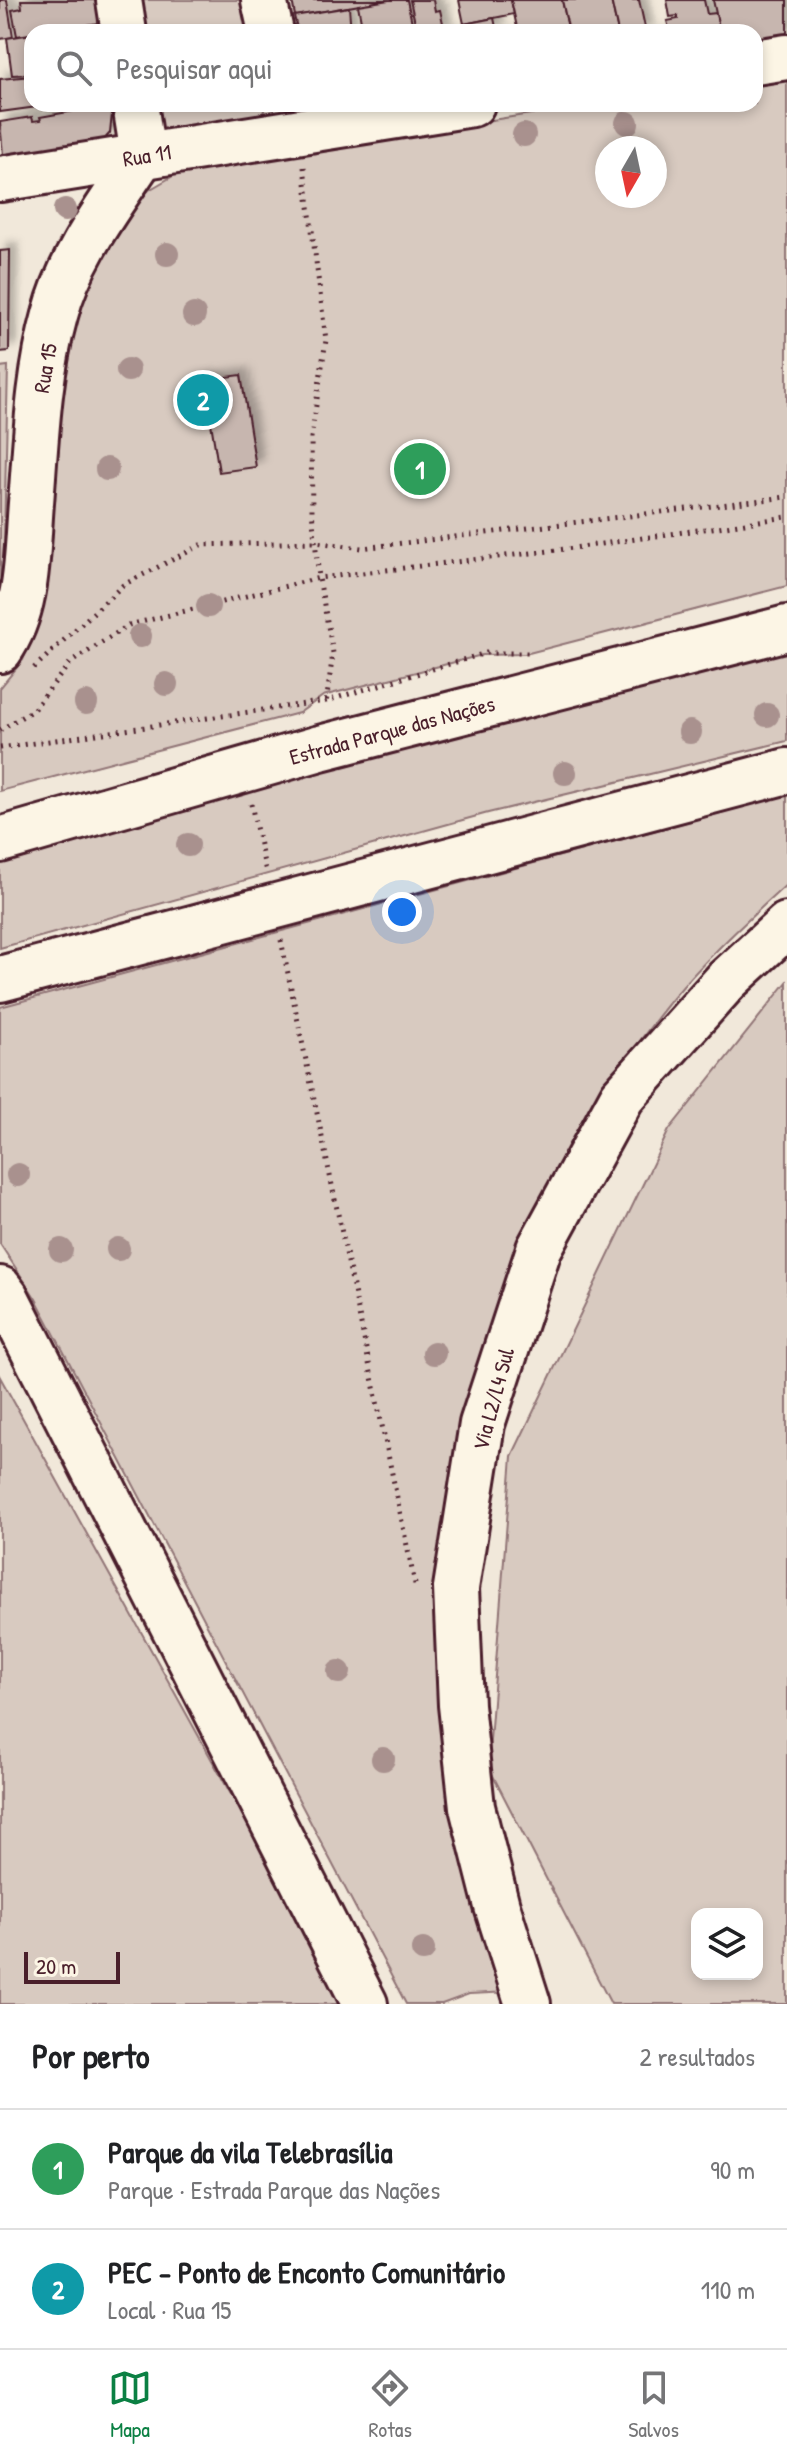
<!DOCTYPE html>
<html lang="pt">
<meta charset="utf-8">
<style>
:root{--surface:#fff;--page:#f2f2f2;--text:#202124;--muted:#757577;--line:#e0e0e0;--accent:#0b8043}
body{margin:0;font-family:"Patrick Hand",sans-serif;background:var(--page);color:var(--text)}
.controls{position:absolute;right:24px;bottom:24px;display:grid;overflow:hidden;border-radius:16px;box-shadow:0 4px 12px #0003}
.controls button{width:72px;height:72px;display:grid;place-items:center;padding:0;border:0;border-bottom:2px solid var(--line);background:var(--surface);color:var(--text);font:40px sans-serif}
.compass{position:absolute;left:595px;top:136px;width:72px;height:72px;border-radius:50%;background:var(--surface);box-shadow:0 4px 12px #0003;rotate:189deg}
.scale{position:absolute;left:24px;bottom:20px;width:96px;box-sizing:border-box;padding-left:8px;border:4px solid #4a1f2b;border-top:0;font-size:22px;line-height:28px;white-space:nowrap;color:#4a1f2b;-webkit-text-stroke:6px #fcf5e5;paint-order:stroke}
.you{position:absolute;left:402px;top:912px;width:28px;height:28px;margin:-20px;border:6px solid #fff;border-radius:50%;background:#1a73e8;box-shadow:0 0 0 12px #1a73e833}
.badge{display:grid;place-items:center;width:52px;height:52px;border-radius:50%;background:var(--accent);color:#fff;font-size:26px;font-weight:700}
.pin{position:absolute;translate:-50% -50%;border:4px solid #fff;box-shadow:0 2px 8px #0006}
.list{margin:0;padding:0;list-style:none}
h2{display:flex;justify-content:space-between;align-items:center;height:104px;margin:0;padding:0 32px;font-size:34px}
h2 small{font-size:26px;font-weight:400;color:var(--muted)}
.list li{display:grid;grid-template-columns:52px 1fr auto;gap:24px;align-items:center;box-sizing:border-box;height:120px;padding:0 32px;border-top:2px solid var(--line)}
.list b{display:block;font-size:30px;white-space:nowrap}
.list p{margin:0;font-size:26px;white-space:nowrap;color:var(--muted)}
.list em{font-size:26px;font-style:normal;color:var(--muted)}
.icon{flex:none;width:44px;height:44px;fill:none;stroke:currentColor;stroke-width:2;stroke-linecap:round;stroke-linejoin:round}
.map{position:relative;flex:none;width:787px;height:2004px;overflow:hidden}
.search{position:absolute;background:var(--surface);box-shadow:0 4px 12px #0003;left:24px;right:24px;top:24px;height:88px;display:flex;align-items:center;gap:20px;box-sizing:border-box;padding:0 28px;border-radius:24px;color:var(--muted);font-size:30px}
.sheet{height:344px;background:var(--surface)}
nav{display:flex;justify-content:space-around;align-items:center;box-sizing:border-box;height:112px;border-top:2px solid var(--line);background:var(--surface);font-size:22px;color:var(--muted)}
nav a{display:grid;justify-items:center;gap:4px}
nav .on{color:var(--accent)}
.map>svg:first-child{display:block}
.green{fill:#d8cac0;stroke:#917476;stroke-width:2;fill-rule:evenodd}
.building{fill:#c7b6af;stroke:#4a1f2b;stroke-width:2;filter:url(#shadow)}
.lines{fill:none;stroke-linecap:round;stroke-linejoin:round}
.minor-casing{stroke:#4a1f2b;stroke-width:50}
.major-casing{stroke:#4a1f2b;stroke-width:50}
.highway-casing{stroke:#4a1f2b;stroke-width:50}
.path{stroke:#4a1f2b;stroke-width:5;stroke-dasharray:2 6;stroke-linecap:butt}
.minor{stroke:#fcf5e5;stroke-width:44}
.major{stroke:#fcf5e5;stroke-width:44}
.highway{stroke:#fcf5e5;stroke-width:44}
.tree{fill:#a9918e}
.labels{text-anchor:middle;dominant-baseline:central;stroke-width:6;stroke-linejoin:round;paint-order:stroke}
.street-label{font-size:22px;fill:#4a1f2b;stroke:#fcf5e5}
</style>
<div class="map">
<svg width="787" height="2004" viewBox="0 0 787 2004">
<defs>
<filter id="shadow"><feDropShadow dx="7" dy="-7" stdDeviation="4" flood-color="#0004"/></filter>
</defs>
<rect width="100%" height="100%" fill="#f1e8da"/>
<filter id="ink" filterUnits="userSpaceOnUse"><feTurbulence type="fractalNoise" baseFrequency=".0125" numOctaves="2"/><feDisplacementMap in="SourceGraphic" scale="16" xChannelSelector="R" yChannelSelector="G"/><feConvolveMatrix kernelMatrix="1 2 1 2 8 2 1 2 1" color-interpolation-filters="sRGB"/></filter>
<g filter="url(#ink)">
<g class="green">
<path d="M134,0H247L253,32H139Z"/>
<path d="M787,73V586L525,654L482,655L323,696L299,713L0,791V688L23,660L40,615L48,547L60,391L75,317L102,254L135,204L149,190L180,172L302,150L594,104H755V78ZM607,148H655V196H607Z"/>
<path d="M149,104H266L261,119L161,134Z"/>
<path d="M8,366L2,629L0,631V367Z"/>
<path d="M787,643V741L488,813L0,948V862L245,786Z"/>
<path d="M787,795V884C752,916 717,948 685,984C655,1018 629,1056 602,1093L451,1492L510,1992L469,1994L442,2004H406L36,1299L0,1244V1007Z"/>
<path d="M787,982V2004H611L488,1766L512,1456L669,1130ZM697,1914H757V1974H697Z"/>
<path d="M0,1377L347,2004H0Z"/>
</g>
<g class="building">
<path d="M0,0H7L13,37L0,39Z"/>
<path d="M21,0H103L106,22L17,36L12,10L22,8Z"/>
<path d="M292,0H389L295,16Z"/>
<path d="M389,0H407L414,32H363L358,5Z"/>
<path d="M410,0H433L435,11L440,10L445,32H417Z"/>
<path d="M459,0H511L514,14L464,24Z"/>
<path d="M511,0H562L569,32H518Z"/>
<path d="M562,0H611L618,32H569Z"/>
<path d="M611,0H639L646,32H618Z"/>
<path d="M667,0H704L707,14L716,13L720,32H670L667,21L678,19V16L670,17Z"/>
<path d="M713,0H787V36L755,41V32H720Z"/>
<path d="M349,7L351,32H298L294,16Z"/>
<path d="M494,18L497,32H466L464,24Z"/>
<path d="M93,24L95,32H43Z"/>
<path d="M32,34V74L12,75L7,38Z"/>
<path d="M32,76V104L52,105L0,112V79Z"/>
<path d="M113,104L110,133L101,143L20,155L19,153L3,155L0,122L32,117L33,121L41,120L40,117Z"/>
<path d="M10,250L9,351L0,352V251Z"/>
<path d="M241,375L256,467L219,472L204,380Z"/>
</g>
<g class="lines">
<g class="minor-casing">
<g id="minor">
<path d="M119,0L124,32"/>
<path d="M264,0L271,32"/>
<path d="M755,62L787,57"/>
<path d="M0,179L472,104"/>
<path d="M0,650C29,609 27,551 31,503C36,440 38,376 55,315C70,256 110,205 143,155L135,104"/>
</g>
</g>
<g class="major-casing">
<g id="major">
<path d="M0,1289L6,1297L365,2004"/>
<path d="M528,2004L497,1906L472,1807L461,1705L456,1588L482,1424L539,1249L622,1097L727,980L787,925"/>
</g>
</g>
<g class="highway-casing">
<g id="highway">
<path d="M0,840L320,748L787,628"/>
<path d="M0,979L787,771"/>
</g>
</g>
<g class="path">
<path d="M304,167L326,340L311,438L312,511L319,578L333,653L326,704"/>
<path d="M34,668L123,585L201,545L316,542L362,548L787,497"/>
<path d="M0,730L33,710L70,663L129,625L319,578L574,548L787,517"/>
<path d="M0,748L326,701L486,653H528"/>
<path d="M251,804L266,872"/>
<path d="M281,940L416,1589"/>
</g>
<use href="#minor" class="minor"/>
<use href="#major" class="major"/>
<use href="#highway" class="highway"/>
</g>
<g class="tree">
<circle cx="627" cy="123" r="12"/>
<circle cx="524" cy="135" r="12"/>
<circle cx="65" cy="210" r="12"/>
<circle cx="167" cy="254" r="12"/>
<circle cx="194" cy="315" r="12"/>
<circle cx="128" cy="370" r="12"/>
<circle cx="107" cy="469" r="12"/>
<circle cx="208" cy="606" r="12"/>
<circle cx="140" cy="636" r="12"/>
<circle cx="166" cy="684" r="12"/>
<circle cx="86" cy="703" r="12"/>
<circle cx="767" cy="715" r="12"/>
<circle cx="690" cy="732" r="12"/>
<circle cx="565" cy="773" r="12"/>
<circle cx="188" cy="845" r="12"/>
<circle cx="18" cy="1175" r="12"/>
<circle cx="118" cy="1249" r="12"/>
<circle cx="61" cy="1250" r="12"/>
<circle cx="434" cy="1353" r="12"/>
<circle cx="339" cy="1672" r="12"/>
<circle cx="383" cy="1759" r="12"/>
<circle cx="423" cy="1950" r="12"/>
</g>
</g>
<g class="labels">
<g class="street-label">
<text transform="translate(147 155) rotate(-9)">Rua 11</text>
<text transform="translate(45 368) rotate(-80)">Rua 15</text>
<text transform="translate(392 730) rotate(-15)">Estrada Parque das Nações</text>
<text transform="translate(493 1399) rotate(-75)">Via L2/L4 Sul</text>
</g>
</g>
</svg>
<div class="controls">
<button><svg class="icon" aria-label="layers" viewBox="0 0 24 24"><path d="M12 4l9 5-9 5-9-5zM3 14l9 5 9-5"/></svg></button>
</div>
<svg class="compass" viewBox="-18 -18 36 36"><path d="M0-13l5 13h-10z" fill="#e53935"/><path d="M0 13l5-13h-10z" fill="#757577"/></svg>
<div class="scale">20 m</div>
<div class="you"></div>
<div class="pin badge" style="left:420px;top:469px;background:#2e9e5b">1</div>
<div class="pin badge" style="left:203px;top:400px;background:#0f9aa8">2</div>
<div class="search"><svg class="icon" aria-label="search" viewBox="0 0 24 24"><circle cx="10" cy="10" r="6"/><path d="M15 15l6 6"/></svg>Pesquisar aqui</div>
</div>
<section class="sheet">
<h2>Por perto<small>2 resultados</small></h2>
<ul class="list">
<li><span class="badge" style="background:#2e9e5b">1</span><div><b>Parque da vila Telebrasília</b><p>Parque · Estrada Parque das Nações</p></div><em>90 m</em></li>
<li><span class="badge" style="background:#0f9aa8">2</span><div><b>PEC - Ponto de Enconto Comunitário</b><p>Local · Rua 15</p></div><em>110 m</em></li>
</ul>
</section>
<nav>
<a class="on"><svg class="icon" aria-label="map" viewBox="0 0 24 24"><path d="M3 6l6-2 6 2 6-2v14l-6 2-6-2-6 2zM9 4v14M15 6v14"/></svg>Mapa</a>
<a><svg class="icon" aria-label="directions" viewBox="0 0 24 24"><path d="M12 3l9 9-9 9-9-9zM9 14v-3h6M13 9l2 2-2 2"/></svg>Rotas</a>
<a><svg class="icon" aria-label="saved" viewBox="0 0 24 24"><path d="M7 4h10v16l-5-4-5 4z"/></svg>Salvos</a>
</nav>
